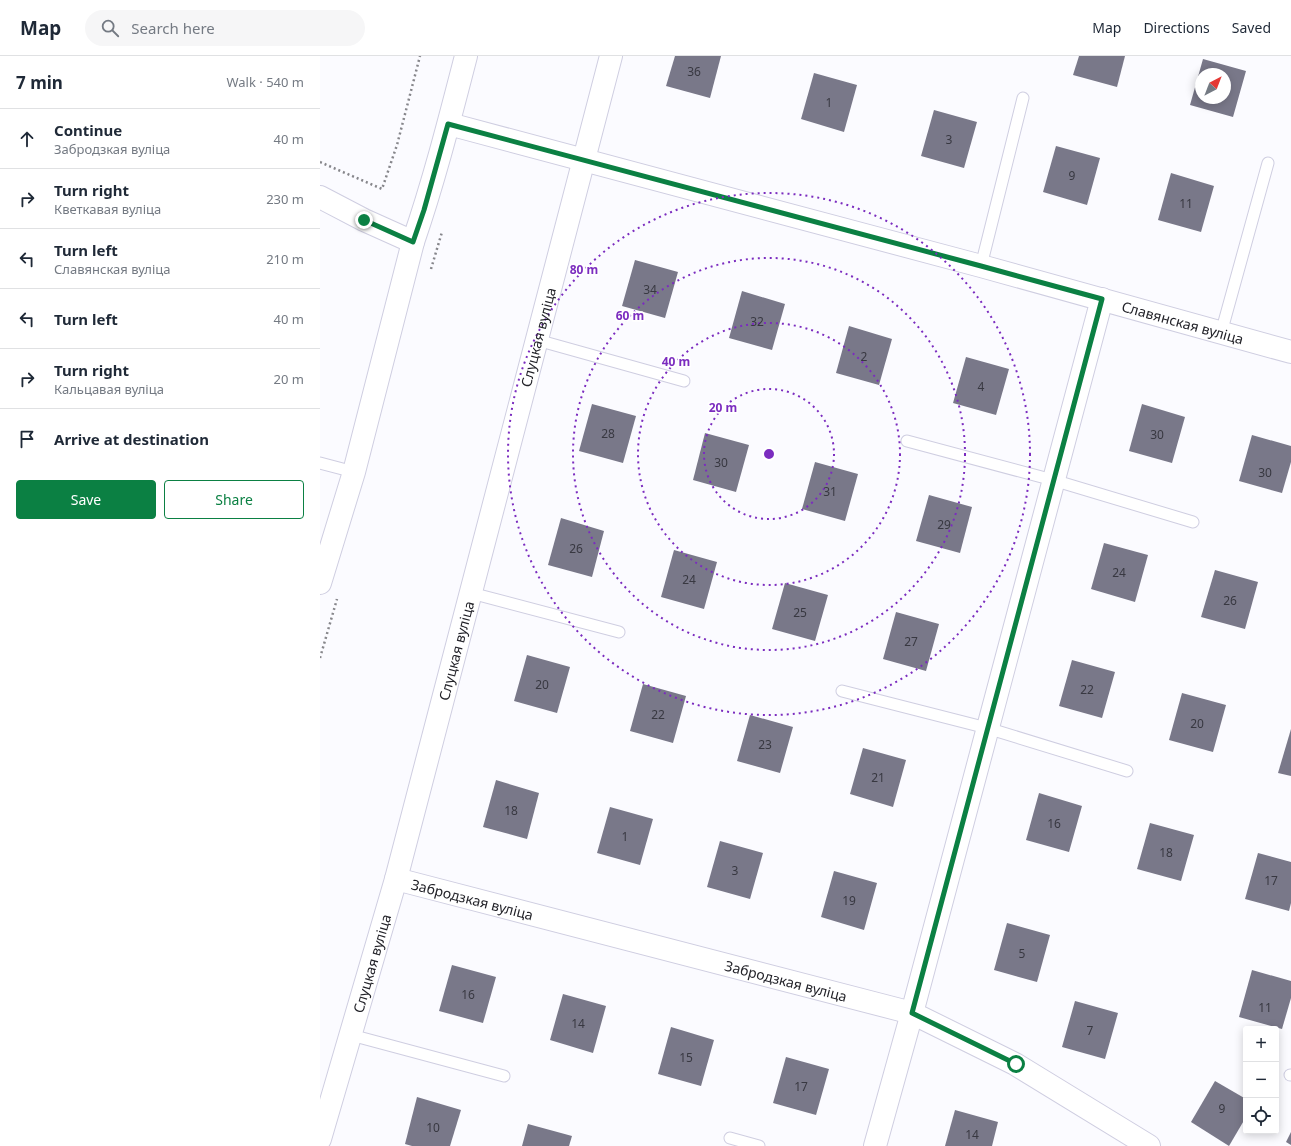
<!DOCTYPE html>
<meta charset="utf-8">
<style>
:root{--surface:#fff;--page:#f6f6f7;--text:#1f2937;--muted:#747a83;--line:#e0e1e3;--accent:#0b8043}
body{margin:0;font-family:"Noto Sans",sans-serif;background:var(--page);color:var(--text)}
.controls{position:absolute;right:12px;bottom:12px;display:grid;overflow:hidden;border-radius:4px;box-shadow:0 2px 10px #0003}
.controls button{width:36px;height:36px;display:grid;place-items:center;padding:0;border:0;border-bottom:1px solid var(--line);background:var(--surface);color:var(--text);font:20px sans-serif}
.compass{position:absolute;left:875px;top:12px;width:36px;height:36px;border-radius:50%;background:var(--surface);box-shadow:0 2px 10px #0003;rotate:42deg}
.stop{position:absolute;width:12px;height:12px;margin:-9px;border:3px solid #0b8043;border-radius:50%;background:#fff}
.stop.end{background:#0b8043;border-color:#fff;box-shadow:0 1px 4px #0008}
.list{margin:0;padding:0;list-style:none}
h2{display:flex;justify-content:space-between;align-items:center;height:52px;margin:0;padding:0 16px;font-size:17px}
h2 small{font-size:13px;font-weight:400;color:var(--muted)}
.list li{display:grid;grid-template-columns:26px 1fr auto;gap:12px;align-items:center;box-sizing:border-box;height:60px;padding:0 16px;border-top:1px solid var(--line)}
.list b{display:block;font-size:15px;white-space:nowrap}
.list p{margin:0;font-size:13px;white-space:nowrap;color:var(--muted)}
.list em{font-size:13px;font-style:normal;color:var(--muted)}
.actions{display:flex;gap:8px;padding:12px 16px}
.actions a{flex:1;padding:9px 0;border:1px solid var(--accent);border-radius:4px;text-align:center;font-size:14px;color:var(--accent)}
.actions .main{background:var(--accent);color:#fff}
.icon{flex:none;width:22px;height:22px;fill:none;stroke:currentColor;stroke-width:2;stroke-linecap:round;stroke-linejoin:round}
.map{position:relative;flex:none;width:971px;height:1090px;overflow:hidden}
header{display:flex;align-items:center;gap:24px;box-sizing:border-box;height:56px;padding:0 20px;background:var(--surface);border-bottom:1px solid var(--line)}
header strong{font-size:19px}
nav{display:flex;gap:22px;margin-inline-start:auto;font-size:14px}
.search{width:280px;height:36px;background:var(--page);display:flex;align-items:center;gap:10px;box-sizing:border-box;padding:0 14px;border-radius:22px;color:var(--muted);font-size:15px}
main{display:flex}
aside{flex:1;background:var(--surface)}
.map>svg:first-child{display:block}
.building{fill:#797889;fill-rule:evenodd}
.lines{fill:none;stroke-linecap:round;stroke-linejoin:round}
.service-casing{stroke:#cfcee1;stroke-width:13}
.minor-casing{stroke:#cfcee1;stroke-width:24}
.tertiary-casing{stroke:#cfcee1;stroke-width:24}
.secondary-casing{stroke:#cfcee1;stroke-width:24}
.path{stroke:#86868b;stroke-width:2.5;stroke-dasharray:2 3;stroke-linecap:butt}
.service{stroke:#fff;stroke-width:11}
.minor{stroke:#fff;stroke-width:22}
.tertiary{stroke:#fff;stroke-width:22}
.secondary{stroke:#fff;stroke-width:22}
.route{stroke:#0b8043;stroke-width:5}
.ring{fill:none;stroke:#7b2cbf;stroke-width:2;stroke-dasharray:2 4}
.labels{text-anchor:middle;dominant-baseline:central;stroke-width:3.5;stroke-linejoin:round;paint-order:stroke}
.number-label{font-size:12px;fill:#383841}
.street-label{font-size:14px;fill:#232329;stroke:#fff}
.centre{fill:#7b2cbf;stroke:#fff;stroke-width:2}
.ring-label{font-size:12px;text-anchor:middle;font-weight:bold;fill:#7b2cbf;stroke:#fff;stroke-width:3.5;stroke-linejoin:round;paint-order:stroke}
</style>
<header>
<strong>Map</strong>
<div class="search"><svg class="icon" aria-label="search" viewBox="0 0 24 24"><circle cx="10" cy="10" r="6"/><path d="M15 15l6 6"/></svg>Search here</div>
<nav><a>Map</a><a>Directions</a><a>Saved</a></nav>
</header>
<main>
<aside>
<h2>7 min<small>Walk · 540 m</small></h2>
<ul class="list">
<li><svg class="icon" aria-label="ahead" viewBox="0 0 24 24"><path d="M12 20V5M6 11l6-6 6 6"/></svg><div><b>Continue</b><p>Забродзкая вуліца</p></div><em>40 m</em></li>
<li><svg class="icon" aria-label="right" viewBox="0 0 24 24"><path d="M7 20v-9h11M14 6l5 5-5 5"/></svg><div><b>Turn right</b><p>Кветкавая вуліца</p></div><em>230 m</em></li>
<li><svg class="icon" aria-label="left" viewBox="0 0 24 24"><path d="M17 20v-9H6M10 6l-5 5 5 5"/></svg><div><b>Turn left</b><p>Славянская вуліца</p></div><em>210 m</em></li>
<li><svg class="icon" aria-label="left" viewBox="0 0 24 24"><path d="M17 20v-9H6M10 6l-5 5 5 5"/></svg><div><b>Turn left</b></div><em>40 m</em></li>
<li><svg class="icon" aria-label="right" viewBox="0 0 24 24"><path d="M7 20v-9h11M14 6l5 5-5 5"/></svg><div><b>Turn right</b><p>Кальцавая вуліца</p></div><em>20 m</em></li>
<li><svg class="icon" aria-label="arrive" viewBox="0 0 24 24"><path d="M6 21V4h12l-3 4 3 4H6"/></svg><div><b>Arrive at destination</b></div></li>
</ul>
<div class="actions"><a class="main">Save</a><a>Share</a></div>
</aside>
<div class="map">
<svg width="971" height="1090" viewBox="0 0 971 1090">
<rect width="100%" height="100%" fill="#fbfbff"/>
<g class="building">
<path d="M355,0H401L390,42L346,30Z"/>
<path d="M759,0H805L797,31L753,19Z"/>
<path d="M883,3L926,15L913,61L870,49ZM881,18H905V42H881Z"/>
<path d="M494,17L537,29L524,76L481,63Z"/>
<path d="M614,54L657,66L644,112L601,100Z"/>
<path d="M736,90L780,102L767,149L723,136Z"/>
<path d="M851,117L894,130L881,176L838,164Z"/>
<path d="M315,204L358,216L345,262L302,250Z"/>
<path d="M422,235L465,248L452,294L409,282Z"/>
<path d="M529,270L572,283L559,329L516,317Z"/>
<path d="M646,301L689,313L676,359L633,347Z"/>
<path d="M272,348L316,360L303,407L259,395Z"/>
<path d="M822,348L865,361L852,407L809,395Z"/>
<path d="M385,377L429,389L416,436L373,424Z"/>
<path d="M932,379L971,390V406L962,437L919,425Z"/>
<path d="M495,406L538,418L525,465L482,453Z"/>
<path d="M609,439L652,451L640,497L596,485Z"/>
<path d="M241,462L284,475L272,521L228,509Z"/>
<path d="M784,487L828,499L815,546L771,533Z"/>
<path d="M354,494L397,506L384,553L341,541Z"/>
<path d="M895,514L938,526L925,573L881,561Z"/>
<path d="M465,527L508,539L495,585L452,573Z"/>
<path d="M576,556L619,568L606,615L563,603Z"/>
<path d="M207,599L250,611L237,657L194,645Z"/>
<path d="M752,604L795,616L782,662L739,650Z"/>
<path d="M323,628L366,640L353,687L310,675Z"/>
<path d="M862,637L906,649L893,696L849,684Z"/>
<path d="M430,659L473,671L460,717L417,705Z"/>
<path d="M971,673V720L958,717Z"/>
<path d="M543,692L586,704L573,751L530,738Z"/>
<path d="M176,724L219,737L207,783L163,771Z"/>
<path d="M719,737L762,750L749,796L706,784Z"/>
<path d="M290,751L333,763L320,809L277,797Z"/>
<path d="M830,767L874,779L861,825L817,813Z"/>
<path d="M400,785L443,797L430,843L387,831Z"/>
<path d="M938,797L971,806V847L969,855L925,843Z"/>
<path d="M514,815L557,827L544,874L501,861Z"/>
<path d="M687,867L730,879L717,926L674,914Z"/>
<path d="M132,909L176,921L163,967L119,955Z"/>
<path d="M932,914L971,925V942L962,973L919,961Z"/>
<path d="M243,938L286,950L273,997L230,984Z"/>
<path d="M755,945L798,957L785,1003L742,991Z"/>
<path d="M351,971L394,984L381,1030L338,1018Z"/>
<path d="M466,1001L509,1013L496,1059L453,1047Z"/>
<path d="M895,1025L926,1043V1061L909,1090L871,1066Z"/>
<path d="M97,1041L141,1054L130,1090H92L85,1088Z"/>
<path d="M635,1054L678,1066L672,1090H625Z"/>
<path d="M208,1068L252,1080L249,1090H202Z"/>
<path d="M971,1076V1089L966,1086Z"/>
</g>
<g class="lines">
<g class="service-casing">
<g id="service">
<path d="M661,210L703,42"/>
<path d="M901,277L948,107"/>
<path d="M217,284L364,325"/>
<path d="M587,385L733,424L873,466"/>
<path d="M0,407L34,416"/>
<path d="M151,537L299,576"/>
<path d="M522,635L667,672L807,715"/>
<path d="M31,979L184,1020"/>
<path d="M970,1019H971"/>
<path d="M410,1082L439,1090"/>
</g>
</g>
<g class="minor-casing">
<g id="minor">
<path id="s1" d="M76,823L592,957L695,1008L829,1090"/>
<path id="s2" d="M0,1083L76,823L291,0"/>
<path d="M555,1090L592,957L782,243"/>
</g>
</g>
<g class="tertiary-casing">
<g id="tertiary">
<path id="s3" d="M129,68L661,210L971,296"/>
<path d="M0,141L44,164L93,186"/>
</g>
</g>
<g class="secondary-casing">
<path id="secondary" d="M0,527L34,416L93,186C114,125 130,62 146,0"/>
</g>
<g class="path">
<path d="M0,106L62,133L77,89L100,0"/>
<path d="M111,213L122,176"/>
<path d="M0,602L17,543"/>
</g>
<use href="#service" class="service"/>
<use href="#minor" class="minor"/>
<use href="#tertiary" class="tertiary"/>
<use href="#secondary" class="secondary"/>
</g>
<g class="lines">
<path class="route" d="M44,164L93,186L104,154L128,68L661,210L782,243L592,957L696,1008"/>
</g>
<g class="ring">
<circle cx="449" cy="398" r="65"/>
<circle cx="449" cy="398" r="131"/>
<circle cx="449" cy="398" r="196"/>
<circle cx="449" cy="398" r="261"/>
</g>
<g class="labels">
<g class="number-label">
<text x="374" y="15">36</text>
<text x="509" y="46">1</text>
<text x="629" y="83">3</text>
<text x="752" y="119">9</text>
<text x="866" y="147">11</text>
<text x="330" y="233">34</text>
<text x="437" y="265">32</text>
<text x="544" y="300">2</text>
<text x="661" y="330">4</text>
<text x="288" y="377">28</text>
<text x="837" y="378">30</text>
<text x="401" y="406">30</text>
<text x="945" y="416">30</text>
<text x="510" y="435">31</text>
<text x="624" y="468">29</text>
<text x="256" y="492">26</text>
<text x="799" y="516">24</text>
<text x="369" y="523">24</text>
<text x="910" y="544">26</text>
<text x="480" y="556">25</text>
<text x="591" y="585">27</text>
<text x="222" y="628">20</text>
<text x="767" y="633">22</text>
<text x="338" y="658">22</text>
<text x="877" y="667">20</text>
<text x="445" y="688">23</text>
<text x="558" y="721">21</text>
<text x="191" y="754">18</text>
<text x="734" y="767">16</text>
<text x="305" y="780">1</text>
<text x="846" y="796">18</text>
<text x="415" y="814">3</text>
<text x="951" y="824">17</text>
<text x="529" y="844">19</text>
<text x="702" y="897">5</text>
<text x="148" y="938">16</text>
<text x="945" y="951">11</text>
<text x="258" y="967">14</text>
<text x="770" y="974">7</text>
<text x="366" y="1001">15</text>
<text x="481" y="1030">17</text>
<text x="902" y="1052">9</text>
<text x="113" y="1071">10</text>
<text x="652" y="1078">14</text>
</g>
<g class="street-label">
<text stroke="none"><textPath href="#s3" startOffset="760">Славянская вуліца</textPath></text>
<text stroke="none"><textPath href="#s2" startOffset="831">Слуцкая вуліца</textPath></text>
<text stroke="none"><textPath href="#s2" startOffset="507">Слуцкая вуліца</textPath></text>
<text stroke="none"><textPath href="#s1" startOffset="79">Забродзкая вуліца</textPath></text>
<text stroke="none"><textPath href="#s2" startOffset="183">Слуцкая вуліца</textPath></text>
<text stroke="none"><textPath href="#s1" startOffset="403">Забродзкая вуліца</textPath></text>
</g>
</g>
<circle cx="449" cy="398" r="6" class="centre"/>
<g class="ring-label">
<text x="264" y="218">80 m</text>
<text x="310" y="264">60 m</text>
<text x="356" y="310">40 m</text>
<text x="403" y="356">20 m</text>
</g>
</svg>
<div class="controls">
<button>+</button>
<button>−</button>
<button><svg class="icon" aria-label="locate" viewBox="0 0 24 24"><circle cx="12" cy="12" r="6"/><path d="M12 2v4M12 18v4M2 12h4M18 12h4"/></svg></button>
</div>
<svg class="compass" viewBox="-18 -18 36 36"><path d="M0-13l5 13h-10z" fill="#e53935"/><path d="M0 13l5-13h-10z" fill="#747a83"/></svg>
<div class="stop" style="left:696px;top:1008px"></div>
<div class="stop end" style="left:44px;top:164px"></div>
</div>
</main>
